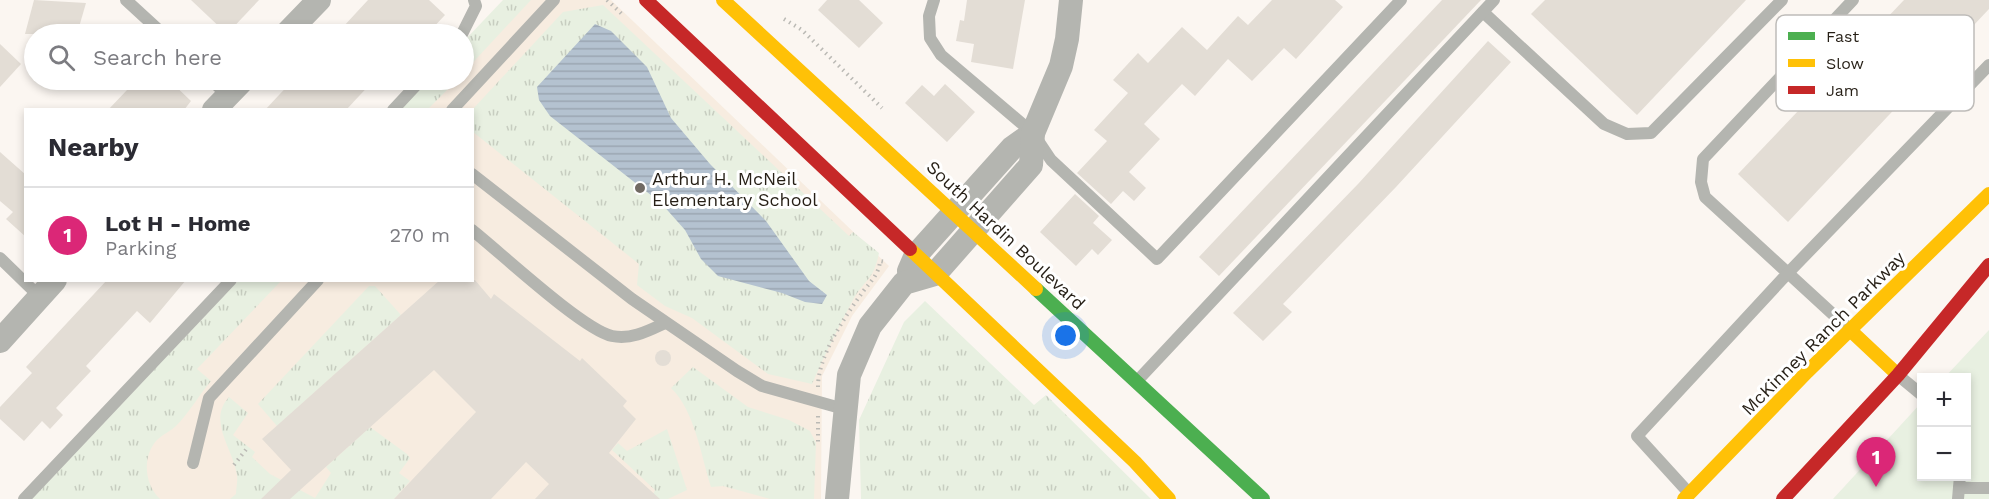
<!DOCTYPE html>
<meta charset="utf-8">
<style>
:root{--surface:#fff;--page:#f7f7f7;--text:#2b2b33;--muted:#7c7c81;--line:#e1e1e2;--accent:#db2777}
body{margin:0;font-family:"Work Sans",sans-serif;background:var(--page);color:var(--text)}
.controls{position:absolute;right:18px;bottom:18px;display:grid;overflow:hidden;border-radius:0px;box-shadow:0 3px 9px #0003}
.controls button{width:54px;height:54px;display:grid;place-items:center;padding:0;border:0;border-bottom:2px solid var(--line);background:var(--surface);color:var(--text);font:30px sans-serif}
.you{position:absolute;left:1066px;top:336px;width:21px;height:21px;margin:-15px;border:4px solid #fff;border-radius:50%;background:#1a73e8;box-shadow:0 0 0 9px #1a73e833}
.badge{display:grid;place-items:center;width:39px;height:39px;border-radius:50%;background:var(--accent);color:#fff;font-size:20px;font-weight:700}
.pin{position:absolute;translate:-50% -50px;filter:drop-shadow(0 2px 3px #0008)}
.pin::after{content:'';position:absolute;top:32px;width:21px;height:18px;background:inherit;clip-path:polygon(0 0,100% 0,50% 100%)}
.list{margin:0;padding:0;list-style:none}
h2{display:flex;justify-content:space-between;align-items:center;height:78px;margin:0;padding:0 24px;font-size:26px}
h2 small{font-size:20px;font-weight:400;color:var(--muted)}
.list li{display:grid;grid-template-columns:39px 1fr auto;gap:18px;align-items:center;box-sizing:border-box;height:96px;padding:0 24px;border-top:2px solid var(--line)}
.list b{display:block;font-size:22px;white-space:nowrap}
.list p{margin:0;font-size:20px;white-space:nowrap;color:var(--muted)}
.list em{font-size:20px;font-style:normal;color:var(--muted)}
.icon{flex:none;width:33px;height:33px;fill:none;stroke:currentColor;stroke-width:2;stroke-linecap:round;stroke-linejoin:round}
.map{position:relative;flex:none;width:1989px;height:499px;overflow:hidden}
.search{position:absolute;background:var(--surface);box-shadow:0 3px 9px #0003;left:24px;top:24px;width:450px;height:66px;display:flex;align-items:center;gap:15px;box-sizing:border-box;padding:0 21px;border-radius:33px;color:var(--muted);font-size:22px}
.panel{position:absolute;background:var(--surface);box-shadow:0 3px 9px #0003;left:24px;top:108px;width:450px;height:174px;border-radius:0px}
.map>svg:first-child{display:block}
.education{fill:#f7ece0}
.grass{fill:url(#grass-tufts)}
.garden{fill:#e8f0e1}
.water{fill:url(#water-rules)}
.building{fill:#e3ddd5}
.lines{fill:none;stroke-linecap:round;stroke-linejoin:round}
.path{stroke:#bbbab5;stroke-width:4;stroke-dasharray:1.5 4.5;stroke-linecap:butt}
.lane{stroke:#b4b5b0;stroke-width:12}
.street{stroke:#b4b5b0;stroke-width:24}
.fast{stroke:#4caf50;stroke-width:14}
.slow{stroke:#ffc107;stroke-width:14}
.jam{stroke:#c62828;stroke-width:14}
.poi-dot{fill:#716a63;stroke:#fff;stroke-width:2}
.labels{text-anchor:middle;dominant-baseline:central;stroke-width:6;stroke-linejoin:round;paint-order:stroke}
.poi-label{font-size:18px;fill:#261f16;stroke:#fff;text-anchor:start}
.street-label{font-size:18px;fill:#261f16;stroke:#fff}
.key{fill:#fff;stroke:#bebcb9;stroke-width:1.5}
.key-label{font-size:16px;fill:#261f16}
</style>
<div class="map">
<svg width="1989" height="499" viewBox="0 0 1989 499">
<defs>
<pattern id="grass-tufts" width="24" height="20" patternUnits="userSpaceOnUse" patternTransform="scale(1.5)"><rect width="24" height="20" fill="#e8f0e1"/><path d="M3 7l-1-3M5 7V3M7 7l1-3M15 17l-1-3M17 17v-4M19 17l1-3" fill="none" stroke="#c7cdc0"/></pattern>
<pattern id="water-rules" width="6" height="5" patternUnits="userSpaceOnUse" patternTransform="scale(1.5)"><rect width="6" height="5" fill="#b4c2d0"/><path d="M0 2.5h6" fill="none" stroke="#9ba6b2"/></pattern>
</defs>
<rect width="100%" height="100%" fill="#fbf6f1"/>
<path class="education" d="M504,0H611L889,266L852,316L822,376L821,499H33L239,281L472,280V110L400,109L429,80H464V43Z"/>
<g class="grass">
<path d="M503,0H531L464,72V41Z"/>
<path d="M603,5L849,236L853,232L879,253C873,281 867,277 854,298C839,326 825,354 812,384L768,374L692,318L665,306L637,285L639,264L473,132L472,110L563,12Z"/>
<path d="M428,80H457L428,109L399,110Z"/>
<path d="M238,281H281L197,369L211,381C199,395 189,413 176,426C171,431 163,434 157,440C142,456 144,484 160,499H32Z"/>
<path d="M369,286H375L401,315L277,426L258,404Z"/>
<path d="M925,301L1034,405L1046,395L1151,499H861L859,420L904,322Z"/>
<path d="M693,367L748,407L789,420L810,431L816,443L814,499H770L723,486L711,487C701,456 695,411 671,388Z"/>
<path d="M229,397L248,413L233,435L255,452L252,457L270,474L315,498L331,473L326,467L370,427L407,454L410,458L399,473L410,481L394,499H230L236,494C236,488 238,481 237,475C233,448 207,421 229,397Z"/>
<path d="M667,429L687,490L668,499H651L655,490L612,450L618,443L627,451Z"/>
</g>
<path class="garden" d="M1989,330V499H1833L1921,403L1922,476H1966V378L1945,377Z"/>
<path class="water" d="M595,24L611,31L647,67L671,118L710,164L766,221L809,281L827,295L822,304L805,302L782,293L718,276L701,259L685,230L661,203L550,116L539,100L537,87Z"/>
<g class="building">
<path d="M34,0L86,3L77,34H25Z"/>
<path d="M191,0H259L227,34Z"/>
<path d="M368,0H429L445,15L429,32L422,26L414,34H351L343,27Z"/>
<path d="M827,0H859L883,23L859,48L818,10Z"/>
<path d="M967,0H1025L1013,69L971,62L974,44L956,41L960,20L964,21Z"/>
<path d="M1272,0H1335L1343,7L1296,59L1284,48L1252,81L1228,59L1195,96L1182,84L1144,124L1160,139L1129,172L1146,188L1134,201L1123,191L1111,204L1077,173L1107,141L1094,130L1128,93L1113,80L1138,53L1148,63L1182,27L1207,50L1238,16L1248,25Z"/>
<path d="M1442,0H1481L1219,276L1199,257Z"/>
<path d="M1545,0H1746L1637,115L1531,14Z"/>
<path d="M1904,0H1989V9L1788,222L1738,174Z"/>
<path d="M1488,41L1511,62L1396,187L1283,304L1292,312L1263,341L1233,313L1358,184Z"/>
<path d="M0,44L21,64L0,87Z"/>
<path d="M101,80H169L191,101L184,110H108L127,90Z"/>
<path d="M293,80H374L346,110H265Z"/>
<path d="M945,84L975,112L947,142L905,103L922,85L934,96Z"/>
<path d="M0,152L26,175V237L6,219L13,212L0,201Z"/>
<path d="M1075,194L1099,216L1093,223L1112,240L1098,255L1092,249L1076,266L1040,232Z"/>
<path d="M107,280H186L150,323L137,311L86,366L91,371L56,408L63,415L50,429L42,421L24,441L0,419V407L32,373L26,367Z"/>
<path d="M440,280H475L491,299L494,294L580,361L582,358L627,401L623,406L636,419L609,453L660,499H535L549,484L526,462L491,499H394L476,412L434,370L290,499H261L291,470L262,439Z"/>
<circle cx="663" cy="358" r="8"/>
</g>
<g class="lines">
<g class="path">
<path d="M607,0L624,16"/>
<path d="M784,19L802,30L882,108"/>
<path d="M818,387C818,356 844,318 862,293C869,283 879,275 880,261L885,262"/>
<path d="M818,416V444"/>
<path d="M234,465L248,447"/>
</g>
<g class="lane">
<path d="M126,0L163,34"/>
<path d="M934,0L929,16L930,38L941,55L1033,133L1051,160L1157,259L1401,0"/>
<path d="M1483,12L1604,124L1627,134L1651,133L1782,0"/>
<path d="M462,34L476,6L474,0"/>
<path d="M211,80L228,96"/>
<path d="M393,110L421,80"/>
<path d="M452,110L554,0"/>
<path d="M472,174L632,299L737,371L762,386L844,409"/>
<path d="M472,230C501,253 582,329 612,336C631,340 648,331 665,323"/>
<path d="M0,258L40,297"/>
<path d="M1849,329L1705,197L1701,182L1703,159L1853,0"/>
<path d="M1899,376L1922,395"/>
<path d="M1138,380L1494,0"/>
<path d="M193,463L209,398L318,280"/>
<path d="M1959,488H1989"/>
<path d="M1688,492L1637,436L1788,273L1989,65"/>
<path d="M24,499L231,280"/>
<path d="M1958,499L1960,476"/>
</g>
<g class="street">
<path d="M286,34L319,0"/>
<path d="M214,110L243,80"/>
<path d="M909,271L916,255L1012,148L1033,133"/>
<path d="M0,341L55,280"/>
<path d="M837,499L849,375L870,326L904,283L935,274L1031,165L1033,133L1061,66L1067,39L1071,0"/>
</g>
<path class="fast" d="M1036,289L1263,499"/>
<g class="slow">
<path d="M723,0L1036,289"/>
<path d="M910,249L1135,462L1169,499"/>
<path d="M1850,330L1898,375"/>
<path d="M1684,499L1807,372L1989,194"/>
</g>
<g class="jam">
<path d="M646,0L910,249"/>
<path d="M1783,499L1898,375L1989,265"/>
</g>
</g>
<circle class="poi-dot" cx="640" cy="188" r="6"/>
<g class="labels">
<g class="poi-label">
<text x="652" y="178">Arthur H. McNeil<tspan x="652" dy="21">Elementary School</tspan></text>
</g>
<g class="street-label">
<text transform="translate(1006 235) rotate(43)">South Hardin Boulevard</text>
<text transform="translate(1823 333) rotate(-45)">McKinney Ranch Parkway</text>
</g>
</g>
<rect x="1776" y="15" width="198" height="96" rx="9" class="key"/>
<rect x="1788" y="32" width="27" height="8" fill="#4caf50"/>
<rect x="1788" y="59" width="27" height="8" fill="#ffc107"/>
<rect x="1788" y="86" width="27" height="8" fill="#c62828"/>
<g class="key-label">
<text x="1826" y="42">Fast</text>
<text x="1826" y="69">Slow</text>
<text x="1826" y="96">Jam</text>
</g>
</svg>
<div class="controls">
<button>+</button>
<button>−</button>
</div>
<div class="you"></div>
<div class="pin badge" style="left:1876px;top:487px">1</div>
<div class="search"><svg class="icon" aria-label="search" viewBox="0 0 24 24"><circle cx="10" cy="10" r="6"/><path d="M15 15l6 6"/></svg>Search here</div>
<section class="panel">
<h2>Nearby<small></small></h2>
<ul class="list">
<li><span class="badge">1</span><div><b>Lot H - Home</b><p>Parking</p></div><em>270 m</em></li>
</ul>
</section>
</div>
